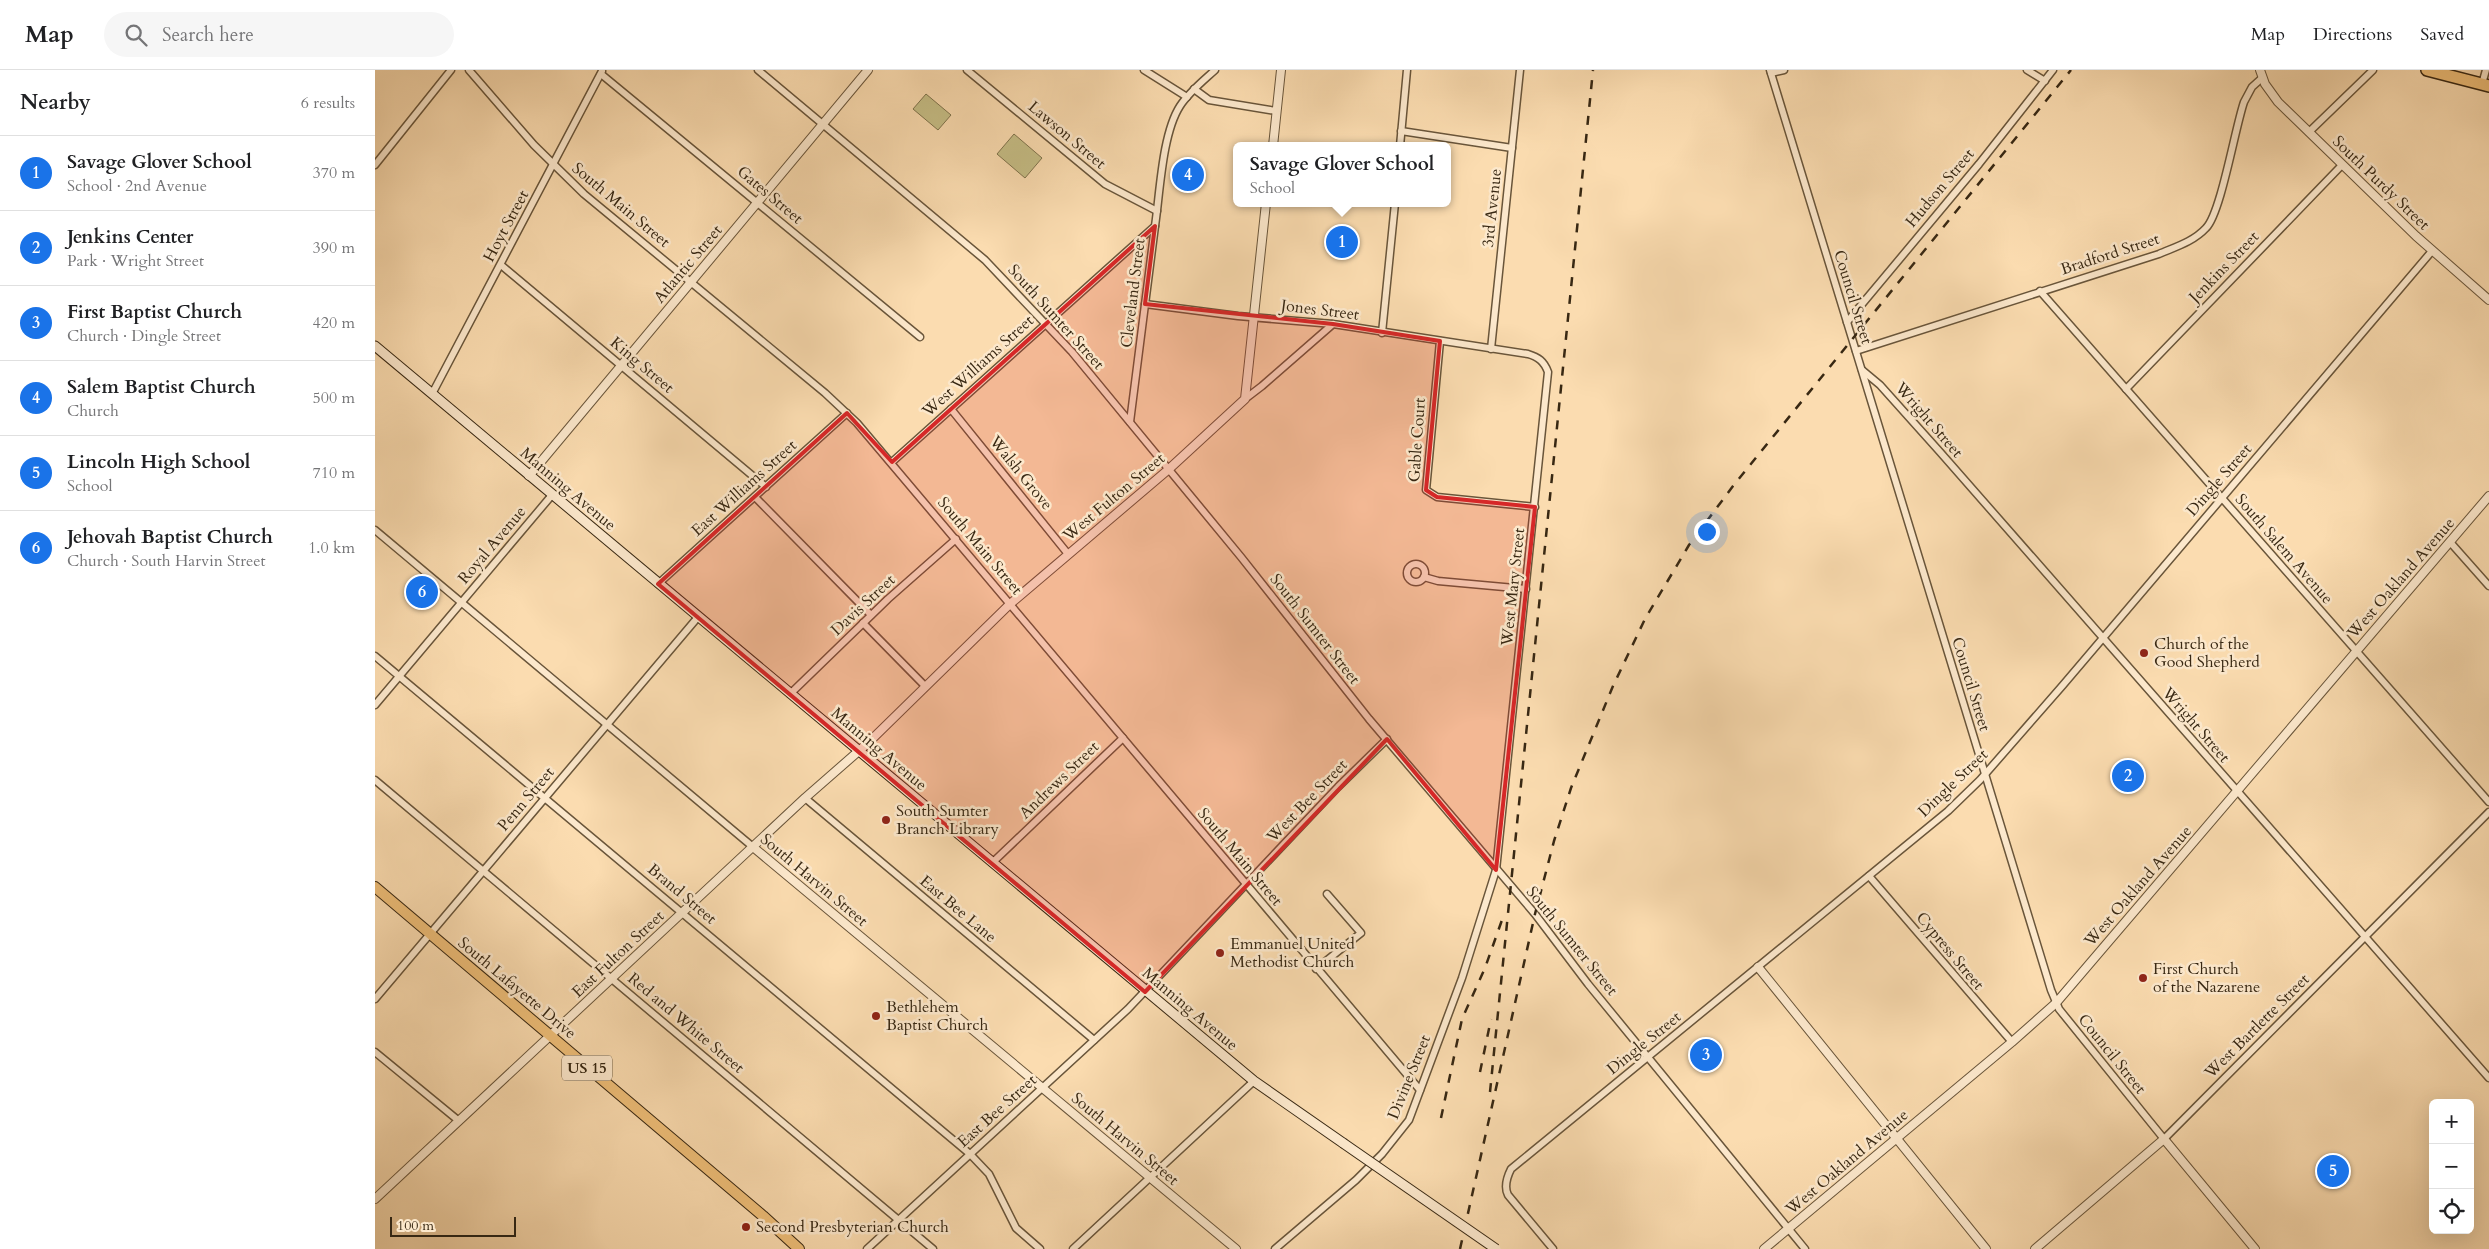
<!DOCTYPE html>
<meta charset="utf-8">
<style>
:root{--surface:#fff;--page:#f6f6f6;--text:#202124;--muted:#757577;--line:#e0e0e0;--accent:#1a73e8}
body{margin:0;font-family:Cardo,serif;background:var(--page);color:var(--text)}
.controls{position:absolute;right:15px;bottom:15px;display:grid;overflow:hidden;border-radius:8px;box-shadow:0 5px 20px #0002}
.controls button{width:45px;height:45px;display:grid;place-items:center;padding:0;border:0;border-bottom:1px solid var(--line);background:var(--surface);color:var(--text);font:25px sans-serif}
.scale{position:absolute;left:15px;bottom:12px;width:126px;box-sizing:border-box;padding-left:5px;border:2px solid #382813;border-top:0;font-size:14px;line-height:18px;white-space:nowrap;color:#382813;-webkit-text-stroke:4px #fce8cc;paint-order:stroke}
.you{position:absolute;left:1331px;top:461px;width:18px;height:18px;margin:-12px;border:4px solid #fff;border-radius:50%;background:#1a73e8;box-shadow:0 0 0 8px #1a73e833}
.badge{display:grid;place-items:center;width:32px;height:32px;border-radius:50%;background:var(--accent);color:#fff;font-size:16px;font-weight:700}
.pin{position:absolute;translate:-50% -50%;border:2px solid #fff;box-shadow:0 1px 5px #0006}
.popup{position:absolute;left:858px;top:72px;width:218px;height:65px;box-sizing:border-box;display:grid;place-content:center;border-radius:8px;background:var(--surface);filter:drop-shadow(0 1px 4px #0005);font-size:16px;white-space:nowrap;color:var(--muted)}
.popup b{font-size:19px;color:var(--text)}
.popup::after{content:'';position:absolute;left:50%;top:100%;margin-left:-10px;border:10px solid transparent;border-top-color:var(--surface)}
.list{margin:0;padding:0;list-style:none}
h2{display:flex;justify-content:space-between;align-items:center;height:65px;margin:0;padding:0 20px;font-size:21px}
h2 small{font-size:16px;font-weight:400;color:var(--muted)}
.list li{display:grid;grid-template-columns:32px 1fr auto;gap:15px;align-items:center;box-sizing:border-box;height:75px;padding:0 20px;border-top:1px solid var(--line)}
.list b{display:block;font-size:19px;white-space:nowrap}
.list p{margin:0;font-size:16px;white-space:nowrap;color:var(--muted)}
.list em{font-size:16px;font-style:normal;color:var(--muted)}
.icon{flex:none;width:28px;height:28px;fill:none;stroke:currentColor;stroke-width:2;stroke-linecap:round;stroke-linejoin:round}
.map{position:relative;flex:none;width:2114px;height:1179px;overflow:hidden}
header{display:flex;align-items:center;gap:30px;box-sizing:border-box;height:70px;padding:0 25px;background:var(--surface);border-bottom:1px solid var(--line)}
header strong{font-size:24px}
nav{display:flex;gap:28px;margin-inline-start:auto;font-size:18px}
.search{width:350px;height:45px;background:var(--page);display:flex;align-items:center;gap:12px;box-sizing:border-box;padding:0 18px;border-radius:28px;color:var(--muted);font-size:19px}
main{display:flex}
aside{flex:1;background:var(--surface)}
.map>svg:first-child{display:block}
.green{fill:#c6be86;stroke:#7f734c}
.lines{fill:none;stroke-linecap:round;stroke-linejoin:round}
.minor-casing{stroke:#69553a;stroke-width:9}
.tertiary-casing{stroke:#69553a;stroke-width:10}
.secondary-casing{stroke:#382813;stroke-width:11}
.primary-casing{stroke:#382813;stroke-width:12}
.trunk-casing{stroke:#382813;stroke-width:14}
.minor{stroke:#fce8cc;stroke-width:6}
.tertiary{stroke:#fce8cc;stroke-width:8}
.secondary{stroke:#fce8cc;stroke-width:9}
.primary{stroke:#eebe78;stroke-width:10}
.trunk{stroke:#eebe78;stroke-width:11}
.rail{stroke:#382813;stroke-width:2.5;stroke-dasharray:9 9;stroke-linecap:butt}
.secondary-bridge-casing{stroke:#382813;stroke-width:11;stroke-linecap:butt}
.secondary-bridge{stroke:#fce8cc;stroke-width:9}
.marked{fill:#d62828;fill-opacity:0.2;stroke:#d62828;stroke-width:4;stroke-linejoin:round}
.poi-dot{fill:#8f2418;stroke:#fce8cc;stroke-width:2}
.labels{text-anchor:middle;dominant-baseline:central;stroke-width:5;stroke-linejoin:round;paint-order:stroke}
.shield{fill:#fce8cc;stroke:#73624a;stroke-width:1}
.shield-label{font-size:15px;font-weight:bold;fill:#382813}
.street-label{font-size:16px;fill:#382813;stroke:#fce8cc}
.poi-label{font-size:16px;fill:#382813;stroke:#fce8cc;text-anchor:start}
</style>
<header>
<strong>Map</strong>
<div class="search"><svg class="icon" aria-label="search" viewBox="0 0 24 24"><circle cx="10" cy="10" r="6"/><path d="M15 15l6 6"/></svg>Search here</div>
<nav><a>Map</a><a>Directions</a><a>Saved</a></nav>
</header>
<main>
<aside>
<h2>Nearby<small>6 results</small></h2>
<ul class="list">
<li><span class="badge">1</span><div><b>Savage Glover School</b><p>School · 2nd Avenue</p></div><em>370 m</em></li>
<li><span class="badge">2</span><div><b>Jenkins Center</b><p>Park · Wright Street</p></div><em>390 m</em></li>
<li><span class="badge">3</span><div><b>First Baptist Church</b><p>Church · Dingle Street</p></div><em>420 m</em></li>
<li><span class="badge">4</span><div><b>Salem Baptist Church</b><p>Church</p></div><em>500 m</em></li>
<li><span class="badge">5</span><div><b>Lincoln High School</b><p>School</p></div><em>710 m</em></li>
<li><span class="badge">6</span><div><b>Jehovah Baptist Church</b><p>Church · South Harvin Street</p></div><em>1.0 km</em></li>
</ul>
</aside>
<div class="map">
<svg width="2114" height="1179" viewBox="0 0 2114 1179">
<rect width="100%" height="100%" fill="#fbdcb0"/>
<filter id="stains"><feTurbulence type="fractalNoise" baseFrequency=".004" numOctaves="4"/><feColorMatrix values="0 0 0 0 .2 0 0 0 0 .09 0 0 0 0 .02 0 0 0 .5 -.17"/></filter>
<radialGradient id="worn" r=".72"><stop offset=".6" stop-color="#630" stop-opacity="0"/><stop offset="1" stop-color="#630" stop-opacity=".3"/></radialGradient>
<g class="green">
<path d="M551,24L576,45L563,60L538,39Z"/>
<path d="M639,64L667,88L650,108L622,84Z"/>
</g>
<g class="lines">
<g class="minor-casing">
<g id="minor">
<path d="M94,0L159,75L209,124L450,323L482,353L1045,1020"/>
<path d="M383,0L610,190L697,282L866,487L994,649L1160,844L1213,914L1430,1179"/>
<path d="M592,0L730,114L782,141"/>
<path d="M769,0L812,27"/>
<path d="M1395,0L1676,920L1684,939L1789,1069L2114,742"/>
<path d="M1652,0L1670,11"/>
<path d="M1396,3L1409,0"/>
<path d="M226,4L545,267"/>
<path d="M2107,14L2111,0"/>
<path d="M819,19L834,30L901,41"/>
<path d="M1026,61L1137,78"/>
<path d="M1934,62L1998,0"/>
<path d="M1025,76L1032,0"/>
<path d="M0,95L76,0"/>
<path d="M126,195L391,417"/>
<path d="M1665,221L2114,732"/>
<path d="M770,234L863,246L958,254L1153,284C1163,287 1169,291 1173,302L1121,800L1087,908L1034,1050L1007,1084L981,1110L900,1179"/>
<path d="M1472,252L1604,94L1678,0"/>
<path d="M1007,263L1020,133"/>
<path d="M1065,271L1051,420L1062,427L1160,437"/>
<path d="M1116,279L1145,0"/>
<path d="M1481,281L1784,184C1800,177 1818,172 1831,158C1846,143 1860,58 1869,32L1877,17L1887,8"/>
<path d="M1487,300L1505,315L1565,382L2114,1008"/>
<path d="M1751,319L1967,95"/>
<path d="M57,324L227,1"/>
<path d="M870,329L887,316L958,254"/>
<path d="M576,339L693,484"/>
<path d="M755,352L780,156"/>
<path d="M517,392L780,156C785,123 787,64 805,36C814,22 828,11 840,0"/>
<path d="M380,427L496,545"/>
<path d="M0,460L378,777"/>
<path d="M2075,472L2114,516"/>
<circle cx="1041" cy="503" r="9"/>
<path d="M1049,507L1063,511L1151,519"/>
<path d="M283,514L472,343"/>
<path d="M488,553L550,616"/>
<path d="M0,586L595,1084L614,1104L641,1158L665,1179"/>
<path d="M415,624L513,529L581,469"/>
<path d="M0,635L177,425"/>
<path d="M0,710L558,1179"/>
<path d="M430,728L719,970"/>
<path d="M617,793L748,668"/>
<path d="M1494,806L1637,972"/>
<path d="M941,899L986,863L952,824"/>
<path d="M0,929L323,547"/>
<path d="M0,982L84,1051"/>
<path d="M492,1179L753,939L963,717L1012,669"/>
<path d="M698,1179L879,1011"/>
<path d="M1178,1179L1133,1125C1129,1117 1132,1107 1136,1099L1573,741L1605,710L1688,615L2057,181"/>
</g>
</g>
<g class="tertiary-casing">
<g id="tertiary">
<path d="M1885,0L1890,14L1903,32L2041,166L2114,230"/>
<path d="M898,76L906,0"/>
<path d="M154,406L493,0"/>
<path d="M378,777L861,1179"/>
<path d="M1383,897L1611,1179"/>
<path d="M0,1129L430,728L494,672L635,534L794,399L870,329L891,133"/>
<path d="M1389,1179L1637,972L1681,933L2114,426"/>
<path d="M1660,1179L1789,1069L1880,1179"/>
</g>
</g>
<g class="secondary-casing">
<path id="secondary" d="M0,276L879,1011L968,1073"/>
</g>
<g class="primary-casing">
<path id="primary" d="M0,817L388,1146L424,1179"/>
</g>
<g class="trunk-casing">
<path id="trunk" d="M2052,0L2114,16"/>
</g>
<use href="#minor" class="minor"/>
<use href="#tertiary" class="tertiary"/>
<use href="#secondary" class="secondary"/>
<use href="#primary" class="primary"/>
<use href="#trunk" class="trunk"/>
<g class="rail">
<path d="M1105,1002L1116,949"/>
<path d="M1115,1022L1218,0"/>
<path d="M1066,1048L1087,949L1110,898L1127,850"/>
<path d="M1085,1179L1160,844L1179,771L1196,718L1238,616L1270,549L1314,475L1358,416L1696,0"/>
</g>
<g class="secondary-bridge-casing">
<path id="secondary-bridge" d="M968,1073L1121,1179"/>
</g>
<use href="#secondary-bridge" class="secondary-bridge"/>
</g>
<path class="marked" d="M780,156L770,234L958,254L1065,271L1051,420L1062,427L1160,437L1121,800L1012,669L770,922L283,514L472,343L517,392Z"/>
<g class="poi-dot">
<circle cx="1769" cy="583" r="5"/>
<circle cx="511" cy="750" r="5"/>
<circle cx="845" cy="883" r="5"/>
<circle cx="1768" cy="908" r="5"/>
<circle cx="501" cy="946" r="5"/>
<circle cx="371" cy="1157" r="5"/>
</g>
<g class="labels">
<rect class="shield" x="187" y="985.5" width="50" height="25" rx="4"/>
<g class="shield-label">
<text x="212" y="998">US 15</text>
</g>
<g class="street-label">
<text transform="translate(692 65) rotate(40)">Lawson Street</text>
<text transform="translate(2006 113) rotate(44)">South Purdy Street</text>
<text transform="translate(1565 118) rotate(-50)">Hudson Street</text>
<text transform="translate(395 125) rotate(40)">Gates Street</text>
<text transform="translate(246 135) rotate(40)">South Main Street</text>
<text transform="translate(1117 138) rotate(-84)">3rd Avenue</text>
<text transform="translate(131 156) rotate(-62)">Hoyt Street</text>
<text transform="translate(1735 184) rotate(-18)">Bradford Street</text>
<text transform="translate(313 194) rotate(-50)">Atlantic Street</text>
<text transform="translate(1849 197) rotate(-46)">Jenkins Street</text>
<text transform="translate(758 223) rotate(-83)">Cleveland Street</text>
<text transform="translate(1478 227) rotate(73)">Council Street</text>
<text transform="translate(945 240) rotate(7)">Jones Street</text>
<text transform="translate(681 247) rotate(48)">South Sumter Street</text>
<text transform="translate(267 295) rotate(40)">King Street</text>
<text transform="translate(603 296) rotate(-42)">West Williams Street</text>
<text transform="translate(1554 350) rotate(49)">Wright Street</text>
<text transform="translate(1042 370) rotate(-86)">Gable Court</text>
<text transform="translate(646 403) rotate(51)">Walsh Grove</text>
<text transform="translate(1844 410) rotate(-49)">Dingle Street</text>
<text transform="translate(369 418) rotate(-42)">East Williams Street</text>
<text transform="translate(193 419) rotate(40)">Manning Avenue</text>
<text transform="translate(739 427) rotate(-40)">West Fulton Street</text>
<text transform="translate(117 475) rotate(-50)">Royal Avenue</text>
<text transform="translate(605 476) rotate(50)">South Main Street</text>
<text transform="translate(1909 479) rotate(49)">South Salem Avenue</text>
<text transform="translate(2026 508) rotate(-49)">West Oakland Avenue</text>
<text transform="translate(1138 517) rotate(-84)">West Mary Street</text>
<text transform="translate(488 535) rotate(-43)">Davis Street</text>
<text transform="translate(940 559) rotate(52)">South Sumter Street</text>
<text transform="translate(1596 614) rotate(73)">Council Street</text>
<text transform="translate(1821 655) rotate(49)">Wright Street</text>
<text transform="translate(504 679) rotate(40)">Manning Avenue</text>
<text transform="translate(684 710) rotate(-44)">Andrews Street</text>
<text transform="translate(1578 713) rotate(-44)">Dingle Street</text>
<text transform="translate(151 729) rotate(-50)">Penn Street</text>
<text transform="translate(932 731) rotate(-46)">West Bee Street</text>
<text transform="translate(865 787) rotate(50)">South Main Street</text>
<text transform="translate(439 810) rotate(40)">South Harvin Street</text>
<text transform="translate(1763 816) rotate(-49)">West Oakland Avenue</text>
<text transform="translate(307 824) rotate(40)">Brand Street</text>
<text transform="translate(583 839) rotate(40)">East Bee Lane</text>
<text transform="translate(1197 871) rotate(51)">South Sumter Street</text>
<text transform="translate(1575 881) rotate(50)">Cypress Street</text>
<text transform="translate(243 884) rotate(-43)">East Fulton Street</text>
<text transform="translate(142 918) rotate(40)">South Lafayette Drive</text>
<text transform="translate(815 939) rotate(40)">Manning Avenue</text>
<text transform="translate(311 953) rotate(40)">Red and White Street</text>
<text transform="translate(1882 956) rotate(-45)">West Bartlette Street</text>
<text transform="translate(1269 973) rotate(-39)">Dingle Street</text>
<text transform="translate(1737 984) rotate(51)">Council Street</text>
<text transform="translate(1034 1007) rotate(-68)">Divine Street</text>
<text transform="translate(622 1041) rotate(-42)">East Bee Street</text>
<text transform="translate(750 1069) rotate(40)">South Harvin Street</text>
<text transform="translate(1472 1092) rotate(-40)">West Oakland Avenue</text>
</g>
<g class="poi-label">
<text x="1779" y="574">Church of the<tspan x="1779" dy="18">Good Shepherd</tspan></text>
<text x="521" y="741">South Sumter<tspan x="521" dy="18">Branch Library</tspan></text>
<text x="855" y="874">Emmanuel United<tspan x="855" dy="18">Methodist Church</tspan></text>
<text x="1778" y="899">First Church<tspan x="1778" dy="18">of the Nazarene</tspan></text>
<text x="511" y="937">Bethlehem<tspan x="511" dy="18">Baptist Church</tspan></text>
<text x="381" y="1157">Second Presbyterian Church</text>
</g>
</g>
<rect width="100%" height="100%" filter="url(#stains)"/>
<rect width="100%" height="100%" fill="url(#worn)"/>
</svg>
<div class="controls">
<button>+</button>
<button>−</button>
<button><svg class="icon" aria-label="locate" viewBox="0 0 24 24"><circle cx="12" cy="12" r="6"/><path d="M12 2v4M12 18v4M2 12h4M18 12h4"/></svg></button>
</div>
<div class="scale">100 m</div>
<div class="you"></div>
<div class="pin badge" style="left:967px;top:172px">1</div>
<div class="popup"><b>Savage Glover School</b>School</div>
<div class="pin badge" style="left:1753px;top:706px">2</div>
<div class="pin badge" style="left:1331px;top:985px">3</div>
<div class="pin badge" style="left:813px;top:105px">4</div>
<div class="pin badge" style="left:1958px;top:1101px">5</div>
<div class="pin badge" style="left:47px;top:522px">6</div>
</div>
</main>
